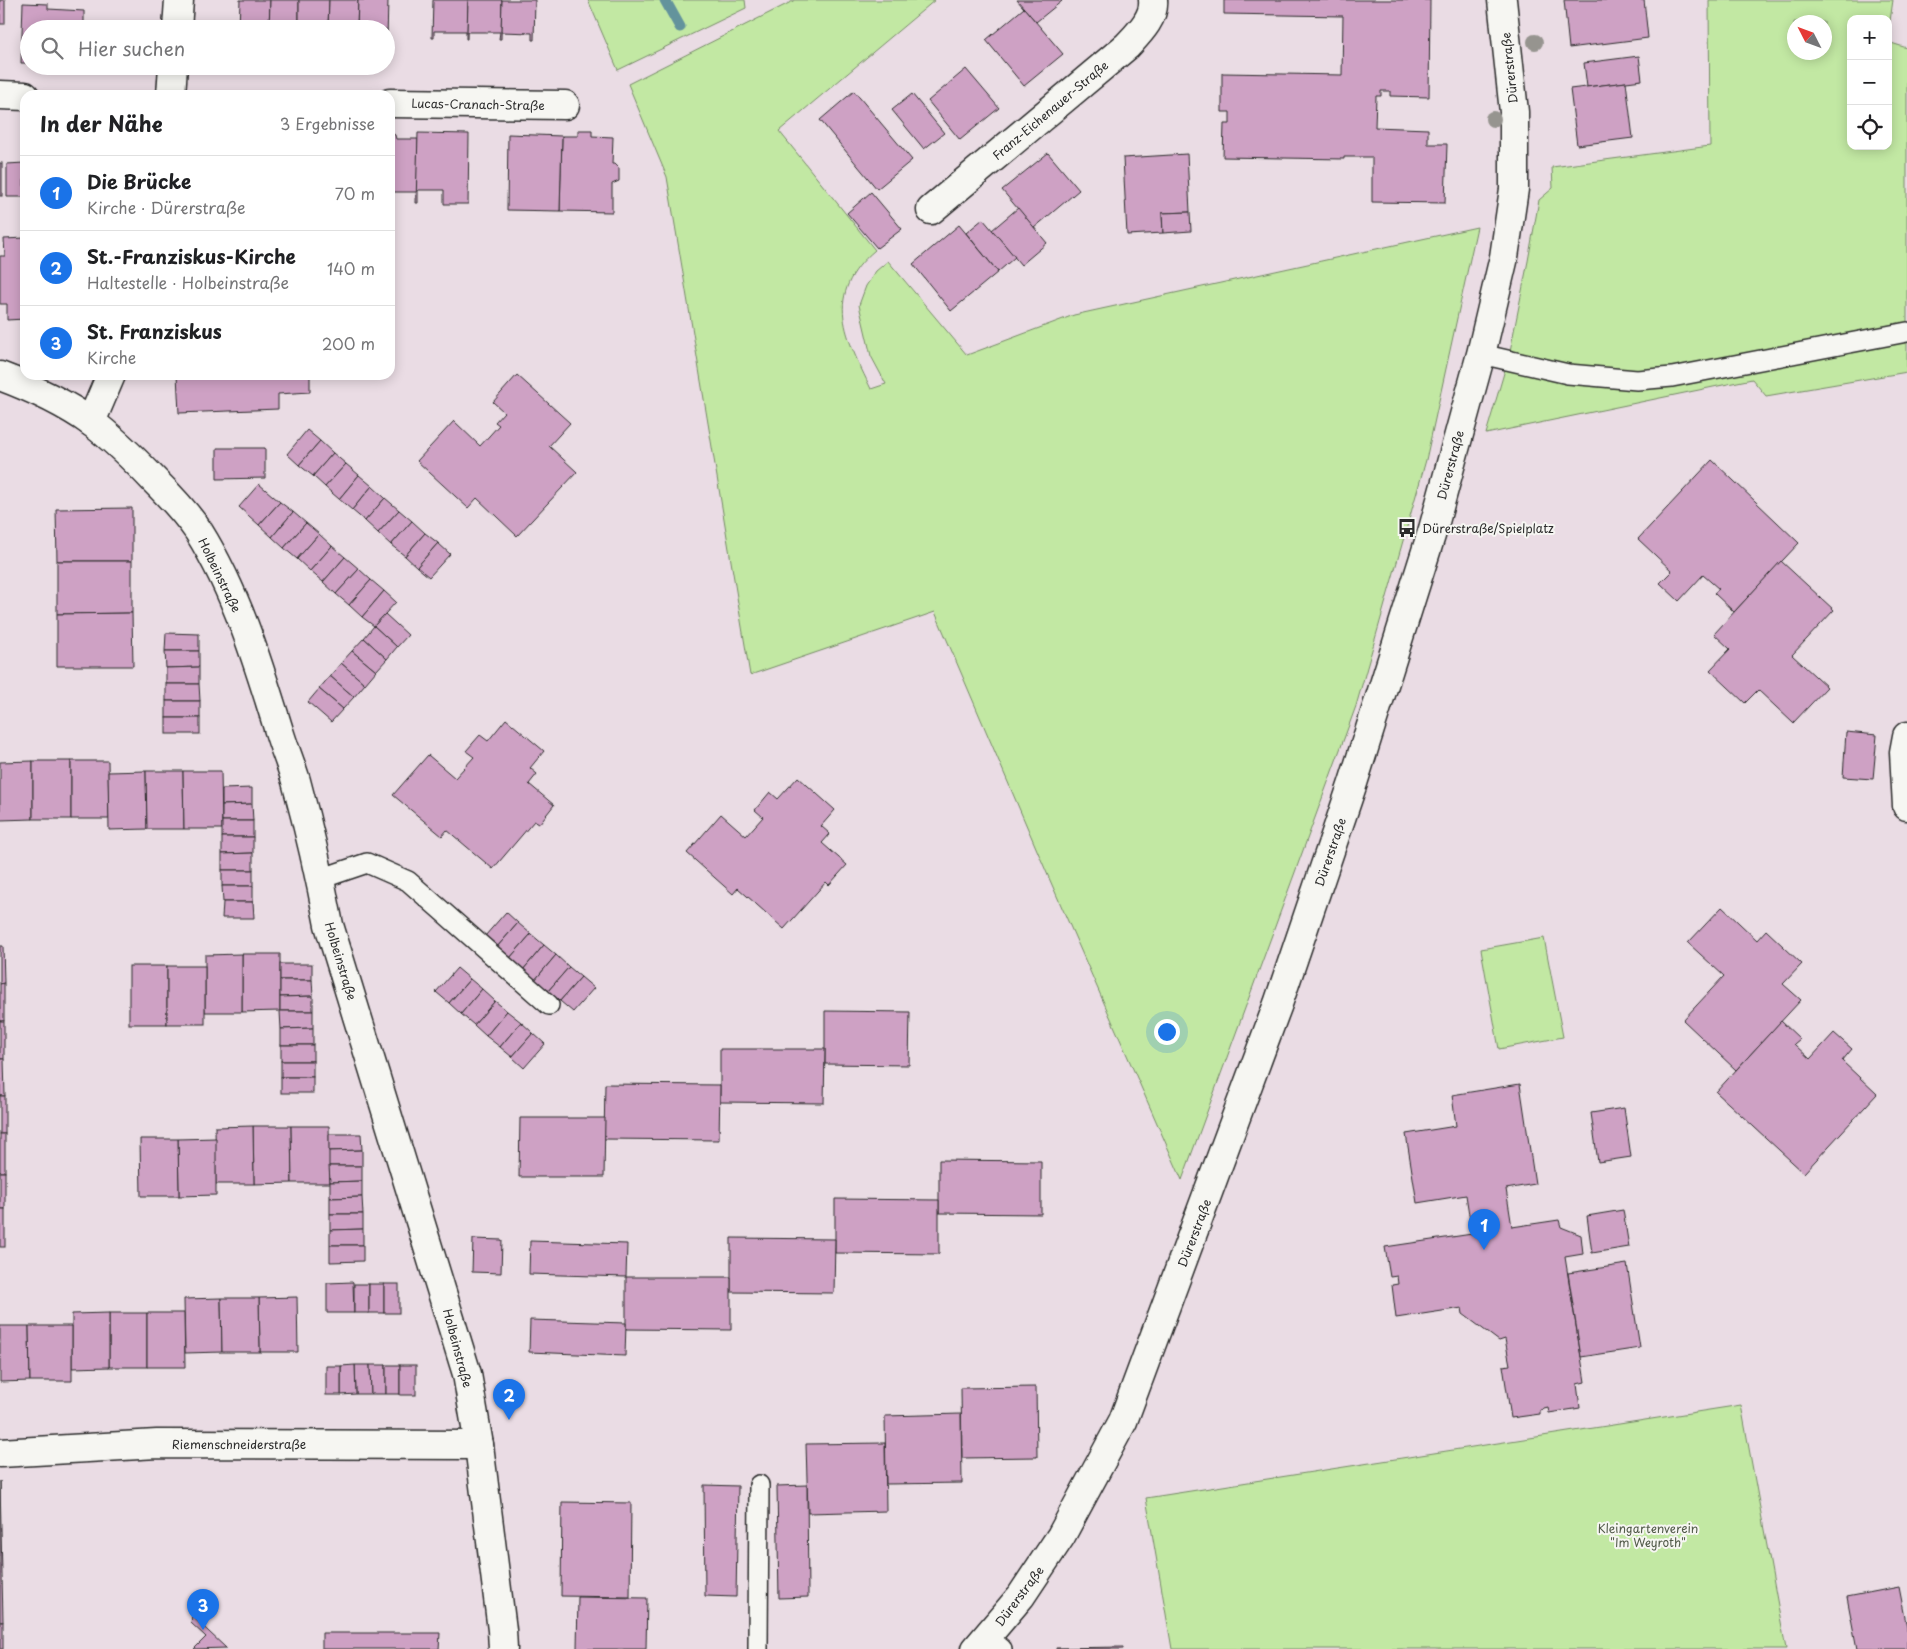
<!DOCTYPE html>
<html lang="de">
<meta charset="utf-8">
<style>
:root{--surface:#fff;--page:#f6f6f6;--text:#202124;--muted:#757577;--line:#e0e0e0;--accent:#1a73e8}
body{margin:0;font-family:"Playpen Sans",sans-serif;background:var(--page);color:var(--text)}
.controls{position:absolute;right:15px;top:15px;display:grid;overflow:hidden;border-radius:10px;box-shadow:0 2px 12px #0003}
.controls button{width:45px;height:45px;display:grid;place-items:center;padding:0;border:0;border-bottom:1px solid var(--line);background:var(--surface);color:var(--text);font:25px sans-serif}
.compass{position:absolute;left:1787px;top:15px;width:45px;height:45px;border-radius:50%;background:var(--surface);box-shadow:0 2px 12px #0003;rotate:312deg}
.you{position:absolute;left:1166px;top:1031px;width:18px;height:18px;margin:-12px;border:4px solid #fff;border-radius:50%;background:#1a73e8;box-shadow:0 0 0 8px #1a73e833}
.badge{display:grid;place-items:center;width:32px;height:32px;border-radius:50%;background:var(--accent);color:#fff;font-size:16px;font-weight:700}
.pin{position:absolute;translate:-50% -41px;filter:drop-shadow(0 1px 2px #0008)}
.pin::after{content:'';position:absolute;top:26px;width:18px;height:15px;background:inherit;clip-path:polygon(0 0,100% 0,50% 100%)}
.list{margin:0;padding:0;list-style:none}
h2{display:flex;justify-content:space-between;align-items:center;height:65px;margin:0;padding:0 20px;font-size:21px}
h2 small{font-size:16px;font-weight:400;color:var(--muted)}
.list li{display:grid;grid-template-columns:32px 1fr auto;gap:15px;align-items:center;box-sizing:border-box;height:75px;padding:0 20px;border-top:1px solid var(--line)}
.list b{display:block;font-size:19px;white-space:nowrap}
.list p{margin:0;font-size:16px;white-space:nowrap;color:var(--muted)}
.list em{font-size:16px;font-style:normal;color:var(--muted)}
.icon{flex:none;width:28px;height:28px;fill:none;stroke:currentColor;stroke-width:2;stroke-linecap:round;stroke-linejoin:round}
.map{position:relative;flex:none;width:1907px;height:1649px;overflow:hidden}
.search{position:absolute;background:var(--surface);box-shadow:0 2px 12px #0003;left:20px;top:20px;width:375px;height:55px;display:flex;align-items:center;gap:12px;box-sizing:border-box;padding:0 18px;border-radius:28px;color:var(--muted);font-size:19px}
.panel{position:absolute;background:var(--surface);box-shadow:0 2px 12px #0003;left:20px;top:90px;width:375px;height:290px;border-radius:15px}
.map>svg:first-child{display:block}
.green{fill:#c2e8a3;stroke:#768a67;fill-rule:evenodd}
.lines{fill:none;stroke-linecap:round;stroke-linejoin:round}
.stream{stroke:#64939c;stroke-width:11}
.building{fill:#cea1c4;stroke:#2b2b2b}
.lane-casing{stroke:#2b2b2b;stroke-width:22}
.street-casing{stroke:#2b2b2b;stroke-width:31}
.lane{stroke:#f6f6f2;stroke-width:19}
.street{stroke:#f6f6f2;stroke-width:28}
.tree{fill:#96948f}
.labels{text-anchor:middle;dominant-baseline:central;stroke-width:4;stroke-linejoin:round;paint-order:stroke}
.street-label{font-size:12px;fill:#2b2b2b;stroke:#f6f6f2}
.poi-label{font-size:12px;fill:#2b2b2b;stroke:#f6f6f2;text-anchor:start}
.park-label{font-size:12px;fill:#515a49;stroke:#f6f6f2}
</style>
<div class="map">
<svg width="1907" height="1649" viewBox="0 0 1907 1649">
<rect width="100%" height="100%" fill="#eadce4"/>
<filter id="ink" filterUnits="userSpaceOnUse"><feTurbulence type="fractalNoise" baseFrequency=".02" numOctaves="2"/><feDisplacementMap in="SourceGraphic" scale="10" xChannelSelector="R" yChannelSelector="G"/><feConvolveMatrix kernelMatrix="1 2 1 2 8 2 1 2 1" color-interpolation-filters="sRGB"/></filter>
<g filter="url(#ink)">
<g class="green">
<path d="M588,0H745L746,8L618,70Z"/>
<path d="M795,0H935L779,131L875,250C822,295 846,337 871,389L886,384L871,356L859,305L866,286L876,271L888,261L967,355L1074,315L1477,227L1426,460L1356,706L1182,1180L1049,878L935,612L750,675L667,177L628,84Z"/>
<path d="M1709,0H1893L1888,35V19H1851V146H1888V42L1907,48V372L1766,396L1752,379L1486,434L1509,356L1528,261L1539,200L1553,188L1552,167L1710,146ZM1794,22H1824V52H1794Z"/>
<path d="M1544,938L1563,1037L1499,1049L1481,949Z"/>
<path d="M1741,1405L1786,1649H1172L1146,1498Z"/>
</g>
<g class="lines">
<path class="stream" d="M665,0L680,27"/>
</g>
<g class="building">
<rect x="0" y="0" width="5" height="24"/>
<path d="M240,0H270L269,29H239Z"/>
<path d="M270,0H299V29H269Z"/>
<path d="M299,0H329L328,29H299Z"/>
<path d="M329,0H358L357,29H328Z"/>
<path d="M358,0H388L387,39L386,29H357Z"/>
<path d="M433,0H468L467,39H466V31H434V38H432Z"/>
<path d="M468,0H502L501,39H499L500,32H467Z"/>
<path d="M502,0H535L534,40H532V33L501,32Z"/>
<path d="M1017,0H1061L1062,1L1036,22Z"/>
<path d="M1224,0H1430L1429,97L1390,96V91H1381V96H1376L1375,127L1428,129V144H1447L1445,203L1372,202V157H1344V159L1223,157L1224,124H1230V112H1222V73L1342,75L1343,16L1224,14Z"/>
<path d="M1564,0H1644L1648,38L1569,48Z"/>
<path d="M23,3L48,4V9L84,11V25L88,29H29V63H21Z"/>
<path d="M1024,8L1063,54L1024,86L986,40Z"/>
<path d="M1639,56L1642,80L1587,87L1584,63Z"/>
<path d="M966,69L999,108L960,140L928,101Z"/>
<path d="M1626,82L1633,138L1577,145L1570,89Z"/>
<path d="M854,91L912,160L877,189L820,120Z"/>
<path d="M912,94L944,133L924,149L892,110Z"/>
<path d="M578,130H592V136L613,137L612,164H615L619,168V181L612,184V212L560,211L562,136H578Z"/>
<path d="M390,132L395,135L396,139H418L417,192H390Z"/>
<path d="M418,133L469,134L468,204H444V190H418V203H416Z"/>
<path d="M508,134L562,136L560,211L507,210Z"/>
<path d="M1048,153L1079,190L1034,228L1002,190Z"/>
<path d="M1187,154L1190,212L1162,213L1163,233L1127,235L1123,158Z"/>
<rect x="0" y="163" width="2" height="33"/>
<path d="M24,163V197H7V164Z"/>
<path d="M871,192L902,229L877,248L847,213Z"/>
<path d="M1018,208L1047,243L1021,265L992,230Z"/>
<path d="M1190,212L1191,231L1163,233L1162,213Z"/>
<path d="M983,219L1015,257L998,272L966,233Z"/>
<path d="M959,225L998,272L951,311L913,264Z"/>
<path d="M25,238V319L7,320V304H0V256H5L4,239Z"/>
<path d="M177,375H327L310,376V392L278,394V409L179,413Z"/>
<path d="M517,375L570,423L549,446L577,472L517,536L477,498L468,508L417,461L454,421L480,446L499,425L495,422L504,412L493,402Z"/>
<path d="M307,430L320,441L299,465L287,454Z"/>
<path d="M320,441L333,453L313,476L299,465Z"/>
<path d="M217,448H265V478L217,479Z"/>
<path d="M333,453L346,464L325,487L313,476Z"/>
<path d="M1712,460L1799,543L1734,612L1714,593L1719,589L1703,575L1679,601L1660,583L1672,571L1638,539Z"/>
<path d="M346,464L359,475L339,499L325,487Z"/>
<path d="M359,475L372,486L352,510L339,499Z"/>
<path d="M259,484L280,502L259,525L239,507Z"/>
<path d="M372,486L385,498L365,521L352,510Z"/>
<path d="M385,498L399,510L378,533L365,521Z"/>
<path d="M280,502L293,512L272,537L259,525Z"/>
<path d="M132,508V561H57L56,509Z"/>
<path d="M399,510L412,521L391,545L378,533Z"/>
<path d="M293,512L306,523L284,548L272,537Z"/>
<path d="M412,521L425,533L405,556L391,545Z"/>
<path d="M306,523L319,534L297,559L284,548Z"/>
<path d="M425,533L438,543L417,567L405,556Z"/>
<path d="M319,534L332,546L310,571L297,559Z"/>
<path d="M438,543L450,554L429,577L417,567Z"/>
<path d="M332,546L345,557L323,582L310,571Z"/>
<path d="M345,557L359,569L336,594L323,582Z"/>
<path d="M57,561H132V613L57,614Z"/>
<path d="M1781,561L1834,610L1792,655L1827,687L1793,723L1758,690L1745,703L1710,670L1730,649L1714,634Z"/>
<path d="M359,569L371,580L349,605L336,594Z"/>
<path d="M371,580L384,591L362,617L349,605Z"/>
<path d="M384,591L396,602L374,626L362,617Z"/>
<path d="M132,613L133,666H57V614Z"/>
<path d="M385,614L408,635L397,647L374,626Z"/>
<path d="M374,626L397,647L387,659L364,638Z"/>
<path d="M166,633L199,634V651H165Z"/>
<path d="M364,638L387,659L376,671L352,651Z"/>
<path d="M165,651H199V667L166,668Z"/>
<path d="M352,651L376,671L365,684L341,663Z"/>
<path d="M341,663L365,684L354,697L330,676Z"/>
<path d="M199,667V684H166V668Z"/>
<path d="M330,676L354,697L343,709L319,689Z"/>
<path d="M166,684H199L200,701H166Z"/>
<path d="M319,689L343,709L331,722L308,702Z"/>
<rect x="166" y="701" width="34" height="17"/>
<rect x="166" y="718" width="34" height="16"/>
<path d="M506,719L544,751L530,768L537,774L529,784L554,805L539,824L534,821L493,869L447,830L442,836L393,795L428,755L455,778L474,757L466,751L480,735L488,741Z"/>
<path d="M1846,732L1877,735L1873,779L1843,777Z"/>
<path d="M33,761V819L0,820V762Z"/>
<rect x="33" y="761" width="38" height="58"/>
<path d="M71,761H108L109,819H71Z"/>
<path d="M146,771L147,829L109,830L108,772Z"/>
<path d="M146,771H183L184,829H147Z"/>
<path d="M183,771H221L222,829H184Z"/>
<path d="M798,777L835,810L821,826L830,834L822,843L847,865L829,885L826,882L784,929L738,888L733,894L687,853L721,814L746,836L763,817L755,810L770,792L778,799Z"/>
<path d="M252,788V804L222,805V789Z"/>
<path d="M252,804L253,821H222V805Z"/>
<rect x="222" y="821" width="31" height="16"/>
<path d="M222,837H253V853L222,854Z"/>
<path d="M253,853V870H222V854Z"/>
<rect x="222" y="870" width="31" height="16"/>
<path d="M222,886H253V902H223Z"/>
<path d="M223,902H253L254,918H222Z"/>
<path d="M1722,907L1757,940L1766,930L1802,964L1783,984L1801,1000L1736,1070L1683,1020L1724,976L1688,943Z"/>
<path d="M506,912L518,923L497,947L485,936Z"/>
<path d="M518,923L531,934L510,958L497,947Z"/>
<path d="M531,934L544,945L523,970L510,958Z"/>
<path d="M544,945L556,955L535,980L523,970Z"/>
<path d="M0,946H3L4,983L0,984Z"/>
<path d="M242,954H280V1011L242,1012Z"/>
<path d="M242,954V1012H205V955Z"/>
<path d="M556,955L569,967L548,991L535,980Z"/>
<rect x="280" y="964" width="32" height="16"/>
<rect x="129" y="966" width="38" height="58"/>
<rect x="167" y="966" width="38" height="58"/>
<path d="M569,967L581,977L560,1001L548,991Z"/>
<path d="M457,968L470,979L449,1003L436,992Z"/>
<path d="M581,977L594,988L573,1012L560,1001Z"/>
<path d="M470,979L482,989L461,1014L449,1003Z"/>
<path d="M280,980H312L313,996L280,997Z"/>
<path d="M4,983V1021H0V984Z"/>
<path d="M482,989L495,1001L474,1025L461,1014Z"/>
<path d="M313,996V1011H280V997Z"/>
<path d="M495,1001L507,1011L486,1036L474,1025Z"/>
<path d="M280,1011H313V1028L281,1029Z"/>
<path d="M507,1011L521,1022L500,1047L486,1036Z"/>
<path d="M825,1011L910,1012L909,1065L825,1064Z"/>
<rect x="0" y="1021" width="4" height="38"/>
<path d="M1781,1021L1800,1039L1794,1044L1810,1059L1834,1033L1852,1049L1842,1061L1877,1094L1804,1173L1716,1092Z"/>
<path d="M521,1022L533,1033L512,1057L500,1047Z"/>
<path d="M313,1028V1045H281V1029Z"/>
<path d="M533,1033L545,1044L524,1068L512,1057Z"/>
<rect x="281" y="1045" width="32" height="16"/>
<path d="M720,1049H825L824,1103L720,1102Z"/>
<path d="M0,1059H4L5,1096H0Z"/>
<rect x="281" y="1061" width="32" height="16"/>
<rect x="281" y="1077" width="32" height="16"/>
<path d="M605,1084L720,1085L719,1140L604,1139Z"/>
<path d="M1520,1084L1535,1184L1506,1189L1512,1227L1559,1220L1561,1227L1581,1235L1583,1254L1565,1257L1585,1382L1577,1384L1580,1408L1549,1413L1548,1408L1540,1410V1414L1511,1418L1503,1366L1510,1365L1505,1339L1499,1341L1463,1314L1462,1308L1396,1318L1392,1285L1398,1284L1397,1276L1390,1277L1385,1247L1472,1234L1466,1195L1417,1203L1406,1134L1456,1126L1452,1095Z"/>
<rect x="0" y="1096" width="5" height="38"/>
<path d="M1624,1108L1631,1157L1598,1162L1591,1113Z"/>
<path d="M520,1118H605L604,1177H519Z"/>
<path d="M253,1126H291L292,1183L254,1184Z"/>
<path d="M253,1126L254,1184H216L215,1127Z"/>
<path d="M291,1126H329L330,1183H292Z"/>
<rect x="0" y="1134" width="5" height="38"/>
<path d="M329,1134H361L362,1150L329,1151Z"/>
<path d="M216,1138V1195L179,1196L178,1139Z"/>
<path d="M140,1139H178L179,1196H141Z"/>
<path d="M362,1150V1166H329V1151Z"/>
<path d="M939,1160L1041,1161V1214L939,1213Z"/>
<path d="M329,1166H362V1181L330,1182Z"/>
<rect x="0" y="1172" width="5" height="37"/>
<path d="M362,1181V1197L330,1198V1182Z"/>
<path d="M362,1197L363,1214H330V1198Z"/>
<path d="M835,1199L939,1200V1254L835,1253Z"/>
<rect x="0" y="1209" width="5" height="38"/>
<path d="M1623,1210L1629,1247L1592,1253L1587,1216Z"/>
<path d="M330,1214H363V1229L330,1230Z"/>
<path d="M363,1229V1245H330V1230Z"/>
<path d="M731,1238L835,1239L834,1293L731,1292Z"/>
<path d="M473,1239L502,1240L501,1273L472,1272Z"/>
<path d="M530,1241L627,1244L626,1277L529,1274Z"/>
<path d="M330,1245H363V1261L330,1262Z"/>
<path d="M1627,1264L1640,1348L1581,1357L1568,1273Z"/>
<path d="M626,1277H731V1330L626,1329Z"/>
<path d="M353,1282L354,1313H327V1283Z"/>
<rect x="354" y="1284" width="15" height="29"/>
<rect x="369" y="1284" width="15" height="29"/>
<rect x="384" y="1284" width="15" height="29"/>
<path d="M297,1297L298,1352H260L259,1298Z"/>
<path d="M221,1298L222,1352L185,1353L184,1299Z"/>
<path d="M221,1298H259L260,1352H222Z"/>
<rect x="109" y="1313" width="38" height="54"/>
<path d="M109,1313V1367L72,1368V1314Z"/>
<path d="M147,1313H184L185,1367H147Z"/>
<path d="M530,1320L626,1323L625,1356L529,1352Z"/>
<path d="M0,1326H29L30,1381L0,1382Z"/>
<path d="M29,1326H72V1381H30Z"/>
<path d="M355,1365H370L371,1394H356Z"/>
<path d="M355,1365L356,1394L341,1395V1366Z"/>
<path d="M370,1365H386V1394H371Z"/>
<rect x="386" y="1365" width="14" height="29"/>
<rect x="400" y="1365" width="16" height="30"/>
<rect x="326" y="1366" width="15" height="29"/>
<path d="M1036,1387L1037,1457L962,1458L961,1388Z"/>
<path d="M961,1414L962,1483L886,1484L885,1416Z"/>
<path d="M885,1443L886,1511L808,1513L806,1444Z"/>
<path d="M0,1481L3,1622H0Z"/>
<path d="M704,1485L738,1486L736,1597L705,1596Z"/>
<path d="M807,1485L808,1597L779,1598L777,1486Z"/>
<path d="M562,1502L631,1503L630,1597L561,1596Z"/>
<path d="M1899,1587L1907,1628V1649H1857L1847,1597Z"/>
<path d="M578,1597L647,1598L646,1649H577Z"/>
<path d="M192,1616L226,1648L194,1649L206,1637L191,1623Z"/>
<rect x="0" y="1622" width="3" height="27"/>
<path d="M322,1633H440L439,1649H322Z"/>
<path d="M1123,1647V1649H1056V1648Z"/>
</g>
<g class="lines">
<g class="lane-casing">
<g id="lane">
<path d="M1481,354L1568,374L1637,380L1672,377L1907,332"/>
<path d="M320,879L367,863L408,881L549,1005"/>
<path d="M988,1637L1002,1649"/>
<path d="M758,1649L759,1485"/>
</g>
</g>
<g class="street-casing">
<g id="street">
<path d="M177,29L179,0"/>
<path d="M0,95L25,96"/>
<path d="M171,95L173,66"/>
<path d="M390,103L565,105"/>
<path d="M931,210L1127,46C1138,34 1155,18 1153,0"/>
<path d="M0,376C32,388 63,402 91,422C114,439 135,460 155,481C170,496 187,514 199,532C237,593 258,663 279,731C284,748 291,764 296,781C309,829 320,877 329,925L467,1374L479,1445L502,1630L503,1649"/>
<path d="M91,422L111,375"/>
<path d="M1907,736L1904,752L1907,806"/>
<path d="M0,1453L157,1444L479,1445"/>
<path d="M976,1649L1021,1596L1061,1536L1123,1421L1278,1004L1353,783L1433,529L1481,354L1504,257L1514,189V112L1502,0"/>
</g>
</g>
<use href="#lane" class="lane"/>
<use href="#street" class="street"/>
</g>
<g class="tree">
<circle cx="1535" cy="42" r="8"/>
<circle cx="1493" cy="119" r="8"/>
</g>
</g>
<defs>
<g id="bus-bare" transform="scale(1.5)"><path d="M-5-6H5V4H4V6H2V4H-2V6H-4V4H-5ZM-3.5-4V0h7V-4ZM-3.5 1.2v1.5H-2V1.2ZM2 1.2v1.5H3.5V1.2Z" fill="#2b2b2b" stroke="#f6f6f2" stroke-width="2.5" paint-order="stroke"/></g>
</defs>
<g fill-rule="evenodd">
<use href="#bus-bare" x="1407" y="528"/>
</g>
<g class="labels">
<g class="street-label">
<text transform="translate(1509 68) rotate(-96)">Dürerstraße</text>
<text transform="translate(478 104) rotate(1)">Lucas-Cranach-Straße</text>
<text transform="translate(1050 110) rotate(-40)">Franz-Eichenauer-Straße</text>
<text transform="translate(1450 465) rotate(-75)">Dürerstraße</text>
<text transform="translate(220 575) rotate(64)">Holbeinstraße</text>
<text transform="translate(1330 852) rotate(-71)">Dürerstraße</text>
<text transform="translate(341 961) rotate(73)">Holbeinstraße</text>
<text transform="translate(1194 1233) rotate(-69)">Dürerstraße</text>
<text transform="translate(458 1348) rotate(75)">Holbeinstraße</text>
<text x="239" y="1444">Riemenschneiderstraße</text>
<text transform="translate(1019 1596) rotate(-53)">Dürerstraße</text>
</g>
<g class="poi-label">
<text x="1422" y="528">Dürerstraße/Spielplatz</text>
</g>
<g class="park-label">
<text x="1648" y="1528">Kleingartenverein<tspan x="1648" dy="14">"Im Weyroth"</tspan></text>
</g>
</g>
</svg>
<div class="controls">
<button>+</button>
<button>−</button>
<button><svg class="icon" aria-label="locate" viewBox="0 0 24 24"><circle cx="12" cy="12" r="6"/><path d="M12 2v4M12 18v4M2 12h4M18 12h4"/></svg></button>
</div>
<svg class="compass" viewBox="-18 -18 36 36"><path d="M0-13l5 13h-10z" fill="#e53935"/><path d="M0 13l5-13h-10z" fill="#757577"/></svg>
<div class="you"></div>
<div class="pin badge" style="left:1484px;top:1250px">1</div>
<div class="pin badge" style="left:509px;top:1420px">2</div>
<div class="pin badge" style="left:203px;top:1630px">3</div>
<div class="search"><svg class="icon" aria-label="search" viewBox="0 0 24 24"><circle cx="10" cy="10" r="6"/><path d="M15 15l6 6"/></svg>Hier suchen</div>
<section class="panel">
<h2>In der Nähe<small>3 Ergebnisse</small></h2>
<ul class="list">
<li><span class="badge">1</span><div><b>Die Brücke</b><p>Kirche · Dürerstraße</p></div><em>70 m</em></li>
<li><span class="badge">2</span><div><b>St.-Franziskus-Kirche</b><p>Haltestelle · Holbeinstraße</p></div><em>140 m</em></li>
<li><span class="badge">3</span><div><b>St. Franziskus</b><p>Kirche</p></div><em>200 m</em></li>
</ul>
</section>
</div>
